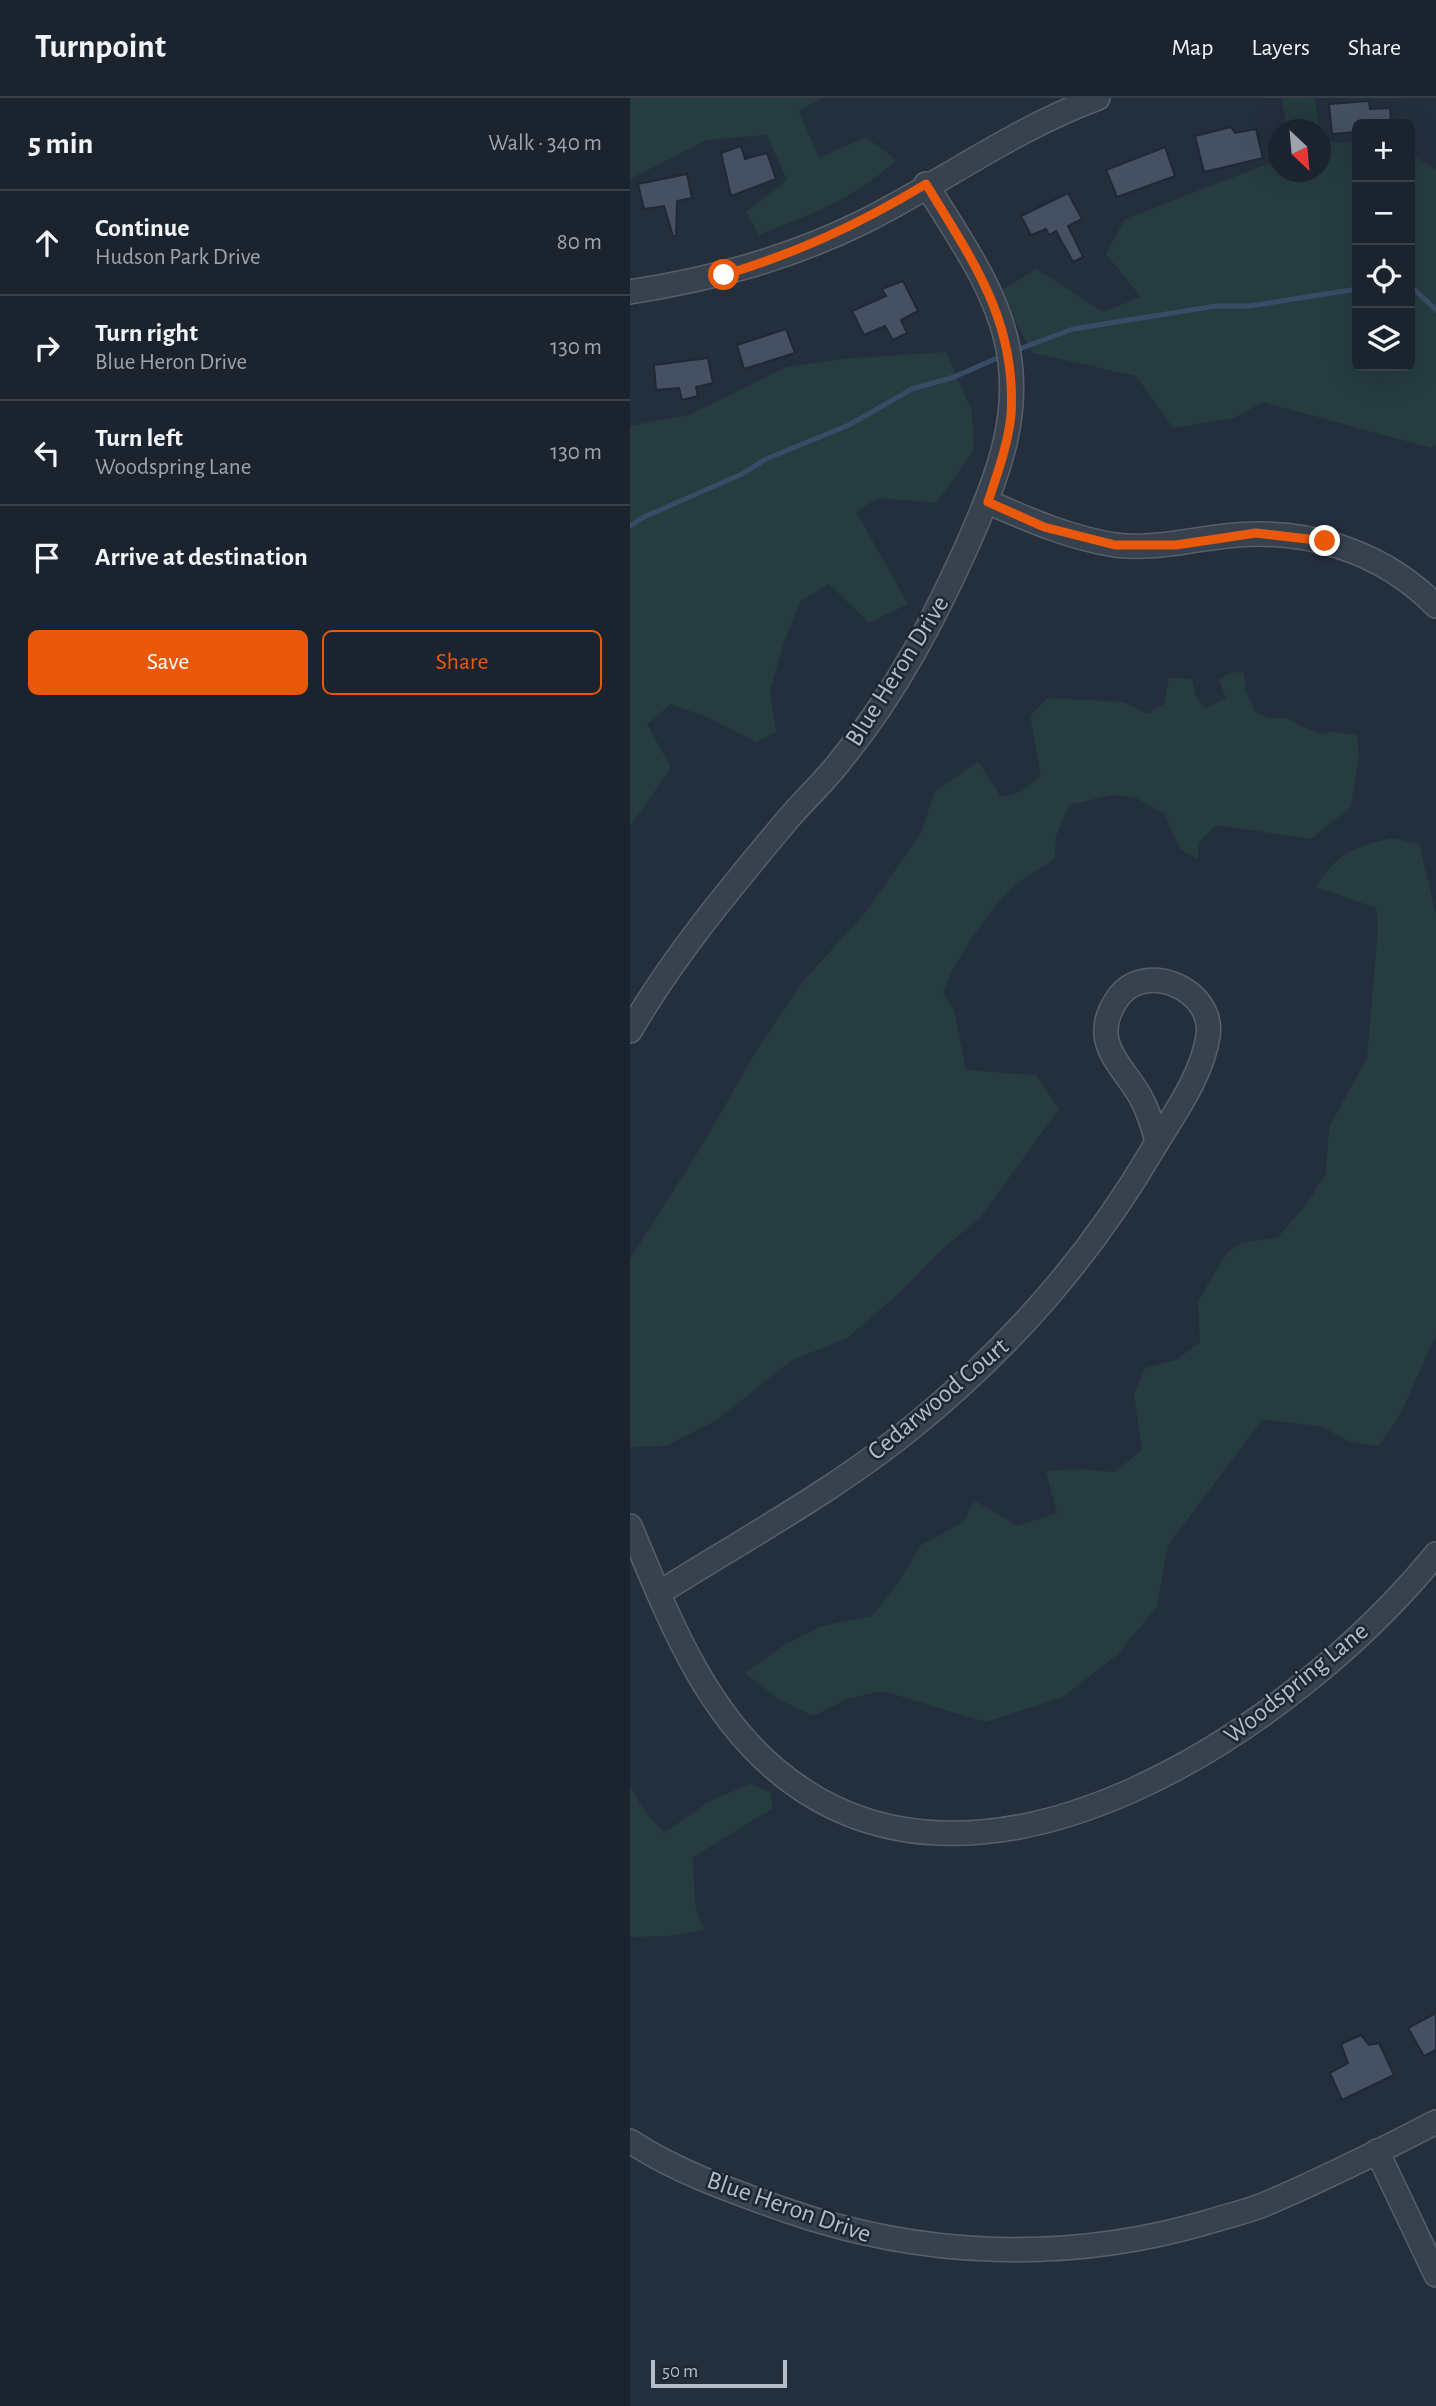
<!DOCTYPE html>
<meta charset="utf-8">
<style>
:root{--surface:#1b232e;--page:#282f3a;--text:#f1f3f6;--muted:#a0a4aa;--line:#39404a;--accent:#ea580c}
body{margin:0;font-family:"Alegreya Sans",sans-serif;background:var(--page);color:var(--text)}
.controls{position:absolute;right:21px;top:21px;display:grid;overflow:hidden;border-radius:10px;box-shadow:0 7px 28px #0002}
.controls button{width:63px;height:63px;display:grid;place-items:center;padding:0;border:0;border-bottom:2px solid var(--line);background:var(--surface);color:var(--text);font:35px sans-serif}
.compass{position:absolute;left:638px;top:21px;width:63px;height:63px;border-radius:50%;background:var(--surface);box-shadow:0 7px 28px #0002;rotate:154deg}
.scale{position:absolute;left:21px;bottom:18px;width:136px;box-sizing:border-box;padding-left:7px;border:4px solid #b4bcc9;border-top:0;font-size:19px;line-height:24px;white-space:nowrap;color:#b4bcc9;-webkit-text-stroke:5px #1d2633;paint-order:stroke}
.stop{position:absolute;width:21px;height:21px;margin:-16px;border:5px solid #ea580c;border-radius:50%;background:#fff}
.stop.end{background:#ea580c;border-color:#fff;box-shadow:0 2px 7px #0008}
.list{margin:0;padding:0;list-style:none}
h2{display:flex;justify-content:space-between;align-items:center;height:91px;margin:0;padding:0 28px;font-size:30px}
h2 small{font-size:23px;font-weight:400;color:var(--muted)}
.list li{display:grid;grid-template-columns:46px 1fr auto;gap:21px;align-items:center;box-sizing:border-box;height:105px;padding:0 28px;border-top:2px solid var(--line)}
.list b{display:block;font-size:26px;white-space:nowrap}
.list p{margin:0;font-size:23px;white-space:nowrap;color:var(--muted)}
.list em{font-size:23px;font-style:normal;color:var(--muted)}
.actions{display:flex;gap:14px;padding:21px 28px}
.actions a{flex:1;padding:16px 0;border:2px solid var(--accent);border-radius:10px;text-align:center;font-size:24px;color:var(--accent)}
.actions .main{background:var(--accent);color:#fff}
.icon{flex:none;width:38px;height:38px;fill:none;stroke:currentColor;stroke-width:2;stroke-linecap:round;stroke-linejoin:round}
.map{position:relative;flex:none;width:806px;height:2308px;overflow:hidden}
header{display:flex;align-items:center;gap:42px;box-sizing:border-box;height:98px;padding:0 35px;background:var(--surface);border-bottom:2px solid var(--line)}
header strong{font-size:33px}
nav{display:flex;gap:38px;margin-inline-start:auto;font-size:24px}
main{display:flex}
aside{flex:1;background:var(--surface)}
.map>svg:first-child{display:block}
.green{fill:#263c3f}
.lines{fill:none;stroke-linecap:round;stroke-linejoin:round}
.stream{stroke:#394c67;stroke-width:5}
.building{fill:#455162;stroke:#1f2835;stroke-width:2}
.minor-casing{stroke:#565f6c;stroke-width:26}
.minor{stroke:#38414e;stroke-width:23}
.route{stroke:#ea580c;stroke-width:9}
.labels{text-anchor:middle;dominant-baseline:central;stroke-width:5;stroke-linejoin:round;paint-order:stroke}
.street-label{font-size:26px;fill:#b4bcc9;stroke:#1d2633}
</style>
<header>
<strong>Turnpoint</strong>
<nav><a>Map</a><a>Layers</a><a>Share</a></nav>
</header>
<main>
<aside>
<h2>5 min<small>Walk · 340 m</small></h2>
<ul class="list">
<li><svg class="icon" aria-label="ahead" viewBox="0 0 24 24"><path d="M12 20V5M6 11l6-6 6 6"/></svg><div><b>Continue</b><p>Hudson Park Drive</p></div><em>80 m</em></li>
<li><svg class="icon" aria-label="right" viewBox="0 0 24 24"><path d="M7 20v-9h11M14 6l5 5-5 5"/></svg><div><b>Turn right</b><p>Blue Heron Drive</p></div><em>130 m</em></li>
<li><svg class="icon" aria-label="left" viewBox="0 0 24 24"><path d="M17 20v-9H6M10 6l-5 5 5 5"/></svg><div><b>Turn left</b><p>Woodspring Lane</p></div><em>130 m</em></li>
<li><svg class="icon" aria-label="arrive" viewBox="0 0 24 24"><path d="M6 21V4h12l-3 4 3 4H6"/></svg><div><b>Arrive at destination</b></div></li>
</ul>
<div class="actions"><a class="main">Save</a><a>Share</a></div>
</aside>
<div class="map">
<svg width="806" height="2308" viewBox="0 0 806 2308">
<rect width="100%" height="100%" fill="#242f3e"/>
<g class="green">
<path d="M0,0H191L169,13L189,60L236,39L266,62C229,98 178,118 129,137L116,114L157,82L137,37L77,42L0,81Z"/>
<path d="M652,0H685L691,43L727,46V268H780V56L806,71V347L801,350L633,304L605,320L543,330L506,278L403,255L369,194L407,171L473,214L511,199L476,156L495,121L648,62V74H690V32L656,31Z"/>
<path d="M316,254L342,314L344,352L306,405L248,400L226,414L278,506L239,525L199,486L170,503L155,542L140,592L146,634L127,644L81,621L41,606L17,626L41,670L0,728V328L58,317L157,269L211,261Z"/>
<path d="M600,574L614,575L615,591L625,614L639,620H655L689,636L703,634L727,637L729,659L721,709L681,741L586,727L568,745V761L550,751L534,716L506,700L482,697L439,707L426,738L425,761C413,769 400,776 388,785C365,802 320,868 313,896L324,912L336,972L406,977L429,1011L350,1120L311,1152L267,1197L217,1240L162,1262L87,1322L36,1348L0,1349V1161L73,1046L128,950L174,882L236,814L291,735L304,695L348,663L371,699L390,694L411,678L400,618L417,600L493,604L517,616L534,606L539,580L562,581L566,599L576,610L596,600L589,582Z"/>
<path d="M763,740L789,746L806,816V1237L769,1319L748,1348L718,1343L691,1328L632,1322L538,1447L527,1508L488,1556L433,1599L356,1624L252,1593L217,1601L183,1618L148,1601L115,1575L154,1547L192,1528L242,1518L268,1485L291,1447L334,1424L344,1402L387,1428L427,1415L416,1373L452,1371L484,1374L512,1352L504,1297L515,1270L546,1262L570,1244L568,1203L596,1156L612,1144L647,1140L676,1107L696,1075L699,1029L737,960L748,830L746,810L686,789C706,755 726,748 763,740Z"/>
<path d="M120,1686L140,1694L143,1710L62,1760L66,1810L74,1832L40,1838L0,1839V1689L16,1715L34,1735L78,1704Z"/>
</g>
<g class="lines">
<g class="stream">
<path d="M780,192H785L806,212"/>
<path d="M392,250L443,231L586,208H620L727,191"/>
<path d="M0,428L14,419L112,376L136,361L219,327L282,291L324,279L365,261"/>
</g>
</g>
<g class="building">
<path d="M739,3L740,11L760,10L761,26H727V34L702,36L699,6Z"/>
<path d="M601,29L605,35L626,31L633,60L574,74L565,38Z"/>
<path d="M111,48L115,61L137,55L146,81L101,98L91,55Z"/>
<path d="M535,49L545,78L487,99L476,72Z"/>
<path d="M57,76L62,100L47,103L46,138H43L34,108L14,111L8,86Z"/>
<path d="M438,95L452,121L438,128L453,159L443,164L426,133L419,137L416,131L401,137L391,118Z"/>
<path d="M273,183L288,213L271,222L277,235L263,242L255,228L234,237L222,213L256,198L252,191Z"/>
<path d="M156,231L165,255L114,271L107,247Z"/>
<path d="M78,260L83,285L66,289L68,298L52,302L49,290L26,292L24,267Z"/>
<path d="M806,1915V1952L794,1958L778,1930Z"/>
<path d="M731,1937L739,1947L749,1945L764,1977L712,2002L700,1975L718,1965L711,1946Z"/>
</g>
<g class="lines">
<g class="minor-casing">
<g id="minor">
<path d="M0,194C82,181 158,161 233,124C313,84 384,31 468,0"/>
<path d="M358,404C399,422 440,440 485,447C523,452 559,442 596,438C674,429 751,452 806,508"/>
<path d="M0,933C44,857 102,788 158,721C175,701 195,683 211,662C266,595 306,518 341,439C369,374 393,314 376,241C362,184 326,136 296,86"/>
<path d="M0,1428C37,1515 71,1608 145,1671C351,1847 670,1624 806,1456"/>
<path d="M29,1495C115,1441 207,1391 285,1327C381,1249 461,1157 523,1051C544,1016 572,978 578,938C585,891 514,861 487,901C459,943 490,964 510,998C518,1012 523,1028 527,1044"/>
<path d="M0,2043C47,2074 102,2093 155,2112C292,2160 438,2165 578,2124C596,2118 616,2114 633,2107C692,2082 750,2053 806,2024"/>
<path d="M747,2053L806,2177"/>
</g>
</g>
<use href="#minor" class="minor"/>
</g>
<g class="lines">
<path class="route" d="M94,177C171,153 226,128 296,86C342,162 387,223 381,317C378,347 367,376 358,404L414,429L485,447H546L626,435L695,443"/>
</g>
<g class="labels">
<g class="street-label">
<text transform="translate(267 573) rotate(-58)">Blue Heron Drive</text>
<text transform="translate(308 1301) rotate(-40)">Cedarwood Court</text>
<text transform="translate(666 1585) rotate(-39)">Woodspring Lane</text>
<text transform="translate(159 2109) rotate(19)">Blue Heron Drive</text>
</g>
</g>
</svg>
<div class="controls">
<button>+</button>
<button>−</button>
<button><svg class="icon" aria-label="locate" viewBox="0 0 24 24"><circle cx="12" cy="12" r="6"/><path d="M12 2v4M12 18v4M2 12h4M18 12h4"/></svg></button>
<button><svg class="icon" aria-label="layers" viewBox="0 0 24 24"><path d="M12 4l9 5-9 5-9-5zM3 14l9 5 9-5"/></svg></button>
</div>
<svg class="compass" viewBox="-18 -18 36 36"><path d="M0-13l5 13h-10z" fill="#e53935"/><path d="M0 13l5-13h-10z" fill="#a0a4aa"/></svg>
<div class="scale">50 m</div>
<div class="stop" style="left:94px;top:177px"></div>
<div class="stop end" style="left:695px;top:443px"></div>
</div>
</main>
